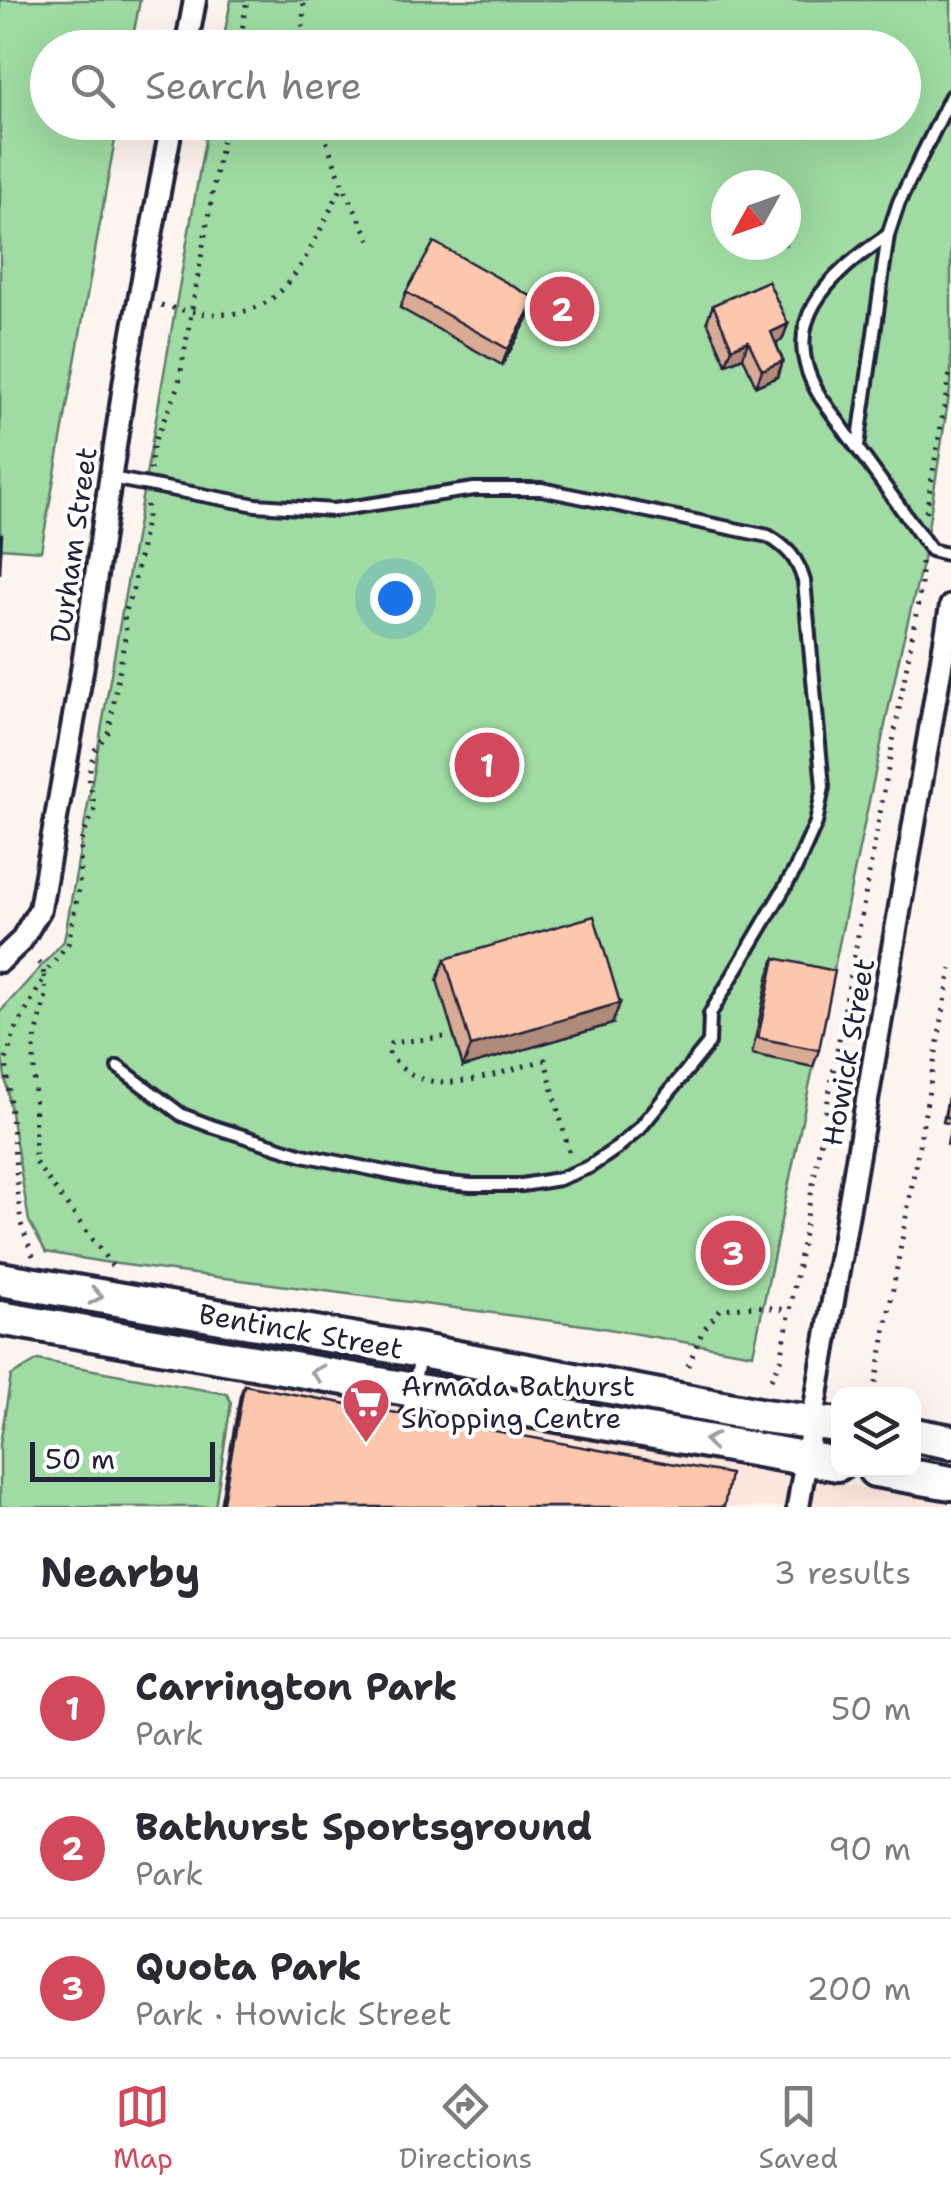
<!DOCTYPE html>
<meta charset="utf-8">
<style>
:root{--surface:#fff;--page:#f7f7f7;--text:#2b2b33;--muted:#7c7c81;--line:#e1e1e2;--accent:#d1495b}
body{margin:0;font-family:"Shantell Sans",sans-serif;background:var(--page);color:var(--text)}
.controls{position:absolute;right:30px;bottom:30px;display:grid;overflow:hidden;border-radius:20px;box-shadow:0 10px 40px #0002}
.controls button{width:90px;height:90px;display:grid;place-items:center;padding:0;border:0;border-bottom:2px solid var(--line);background:var(--surface);color:var(--text);font:50px sans-serif}
.compass{position:absolute;left:711px;top:170px;width:90px;height:90px;border-radius:50%;background:var(--surface);box-shadow:0 10px 40px #0002;rotate:230deg}
.scale{position:absolute;left:30px;bottom:25px;width:185px;box-sizing:border-box;padding-left:10px;border:5px solid #22223b;border-top:0;font-size:28px;line-height:35px;white-space:nowrap;color:#22223b;-webkit-text-stroke:8px #fff;paint-order:stroke}
.you{position:absolute;left:395px;top:598px;width:35px;height:35px;margin:-25px;border:8px solid #fff;border-radius:50%;background:#1a73e8;box-shadow:0 0 0 15px #1a73e833}
.badge{display:grid;place-items:center;width:65px;height:65px;border-radius:50%;background:var(--accent);color:#fff;font-size:32px;font-weight:700}
.pin{position:absolute;translate:-50% -50%;border:5px solid #fff;box-shadow:0 2px 10px #0006}
.list{margin:0;padding:0;list-style:none}
h2{display:flex;justify-content:space-between;align-items:center;height:130px;margin:0;padding:0 40px;font-size:42px}
h2 small{font-size:32px;font-weight:400;color:var(--muted)}
.list li{display:grid;grid-template-columns:65px 1fr auto;gap:30px;align-items:center;box-sizing:border-box;height:140px;padding:0 40px;border-top:2px solid var(--line)}
.list b{display:block;font-size:38px;white-space:nowrap}
.list p{margin:0;font-size:32px;white-space:nowrap;color:var(--muted)}
.list em{font-size:32px;font-style:normal;color:var(--muted)}
.icon{flex:none;width:55px;height:55px;fill:none;stroke:currentColor;stroke-width:2;stroke-linecap:round;stroke-linejoin:round}
.map{position:relative;flex:none;width:951px;height:1507px;overflow:hidden}
.search{position:absolute;background:var(--surface);box-shadow:0 10px 40px #0002;left:30px;right:30px;top:30px;height:110px;display:flex;align-items:center;gap:25px;box-sizing:border-box;padding:0 35px;border-radius:55px;color:var(--muted);font-size:38px}
.sheet{height:550px;background:var(--surface)}
nav{display:flex;justify-content:space-around;align-items:center;box-sizing:border-box;height:140px;border-top:2px solid var(--line);background:var(--surface);font-size:28px;color:var(--muted)}
nav a{display:grid;justify-items:center;gap:5px}
nav .on{color:var(--accent)}
.map>svg:first-child{display:block}
.built{fill:#fde6db}
.green{fill:#9fdba2;stroke:#607e6e;stroke-width:2.5;fill-rule:evenodd}
.lines{fill:none;stroke-linecap:round;stroke-linejoin:round}
.lane-casing{stroke:#22223b;stroke-width:18}
.street-casing{stroke:#22223b;stroke-width:28}
.primary-casing{stroke:#22223b;stroke-width:40}
.path{stroke:#22223b;stroke-width:5;stroke-dasharray:2.5 8;stroke-linecap:butt}
.lane{stroke:#fff;stroke-width:10}
.street{stroke:#fff;stroke-width:20}
.primary{stroke:#fff;stroke-width:32}
.wall{fill:#d9ab95;stroke:#22223b;stroke-width:2.5}
.shaded-wall{fill:#b08b79;stroke:#22223b;stroke-width:2.5}
.building{fill:#fcc7ad;stroke:#22223b;stroke-width:2.5}
.oneway{stroke:#9c9ca7}
.labels{text-anchor:middle;dominant-baseline:central;stroke-width:8;stroke-linejoin:round;paint-order:stroke}
.street-label{font-size:28px;fill:#22223b;stroke:#fff}
.poi-label{font-size:28px;fill:#22223b;stroke:#fff;text-anchor:start}
</style>
<div class="map">
<svg width="951" height="1507" viewBox="0 0 951 1507">
<rect width="100%" height="100%" fill="#fef4ef"/>
<filter id="ink" filterUnits="userSpaceOnUse"><feTurbulence type="fractalNoise" baseFrequency=".01" numOctaves="2"/><feDisplacementMap in="SourceGraphic" scale="20" xChannelSelector="R" yChannelSelector="G"/><feConvolveMatrix kernelMatrix="1 2 1 2 8 2 1 2 1" color-interpolation-filters="sRGB"/></filter>
<g filter="url(#ink)">
<path class="built" d="M242,1377L951,1504V1507H218Z"/>
<g class="green">
<path d="M0,0H140L131,47L48,48V122L118,123L41,551L0,548Z"/>
<path d="M231,0H951V383L923,560L901,649L753,1354L591,1326L103,1262L46,1252L29,1221L0,1047V1012L64,941L208,123L904,122V48L222,47ZM726,185H786V245H726Z"/>
<path d="M38,1360L227,1394L231,1403L215,1507H0V1444L11,1376Z"/>
</g>
<g class="lines">
<g class="lane-casing">
<g id="lane">
<path d="M888,235C828,276 774,323 821,398L931,550L951,555"/>
<path d="M858,446L888,235L899,202L951,96"/>
<path d="M111,478L256,505L334,510L474,489H541L768,536C788,548 797,558 804,581L823,787L816,823L795,870L710,1014L709,1043L640,1128L617,1148L589,1167L559,1179L522,1185H471L429,1181L303,1155L211,1126L182,1115L118,1067"/>
<path d="M405,1426L420,1357"/>
</g>
</g>
<g class="street-casing">
<g id="street">
<path d="M186,48L195,0"/>
<path d="M0,961L21,941L40,909L82,671L127,365L172,122"/>
<path d="M798,1507L951,606"/>
</g>
</g>
<g class="primary-casing">
<g id="primary">
<path d="M0,1279L421,1351L764,1416L838,1425"/>
<path d="M0,1318L838,1464"/>
<path d="M914,1435L951,1442"/>
<path d="M875,1470L951,1483"/>
</g>
</g>
<g class="path">
<path d="M239,48L247,0"/>
<path d="M302,48L304,0"/>
<path d="M319,122L343,185L372,244"/>
<path d="M161,305C283,338 294,278 343,185"/>
<path d="M150,470L154,442L178,388L225,122"/>
<path d="M926,512L951,367"/>
<path d="M444,1037L391,1043L388,1051C420,1108 498,1072 545,1060L571,1159"/>
<path d="M33,1256L21,1224L6,1060L15,1031L44,978L43,968L34,957"/>
<path d="M112,1266L35,1162L34,1044L46,996L44,974L68,944L79,888L81,841L95,809L89,778L90,766L95,750L109,731L126,631L124,614L133,589L147,516L146,500"/>
<path d="M688,1366L703,1330L721,1309L754,1306L789,1310"/>
<path d="M771,1379L781,1360L921,587V562"/>
<path d="M874,1394L951,969"/>
</g>
<use href="#lane" class="lane"/>
<use href="#street" class="street"/>
<use href="#primary" class="primary"/>
</g>
<g class="wall">
<path d="M406,292L536,299L530,315L502,365L400,308Z"/>
<path d="M713,305L788,324L782,340L776,343L783,361L777,377L756,386L743,357L726,364L707,321Z"/>
<path d="M775,958L819,1050L813,1067L752,1054L769,974Z"/>
<path d="M445,959L612,1024L463,1067L437,980Z"/>
<path d="M948,1098H951V1146L947,1145L951,1124L943,1122Z"/>
<path d="M244,1385L724,1507H220L240,1396Z"/>
</g>
<g class="shaded-wall">
<path d="M536,299L530,315L502,365L508,349Z"/>
<path d="M788,324L782,340L765,348L771,332Z"/>
<path d="M748,341L743,357L726,364L732,348Z"/>
<path d="M783,361L777,377L756,386L762,370Z"/>
<path d="M620,1003L612,1024L463,1067L471,1046Z"/>
</g>
<g class="building">
<path d="M434,242L536,299L508,349L406,292Z"/>
<path d="M768,281L788,324L771,332L783,361L762,370L748,341L732,348L713,305Z"/>
<path d="M0,534H2L0,574Z"/>
<path d="M594,916L620,1003L471,1046L445,959Z"/>
<path d="M775,958L835,971L819,1050L758,1038Z"/>
<path d="M948,1098H951V1118L945,1117Z"/>
<path d="M244,1385L730,1474L724,1507H222Z"/>
</g>
<defs><path id="oneway-chevron" d="M-2-3.5L2.5 0L-2 3.5" fill="none" stroke-width="1.6" stroke-linecap="round" stroke-linejoin="round" transform="scale(2.5)"/></defs>
<g class="oneway">
<use href="#oneway-chevron" transform="translate(96 1296) rotate(10)"/>
<use href="#oneway-chevron" transform="translate(317 1373) rotate(-170)"/>
<use href="#oneway-chevron" transform="translate(711 1441) rotate(-170)"/>
</g>
</g>
<defs>
<g id="supermarket-pin" transform="scale(2.5)"><path d="M0 17L-7.5 6A9.5 9.5 0 1 1 7.5 6Z" fill="#d1495b" stroke="#fff"/><path d="M-6-5.5h2.5l.6 2H6L4.5 2H-2.5L-4.4-4H-6ZM-1.5 3.2a1.3 1.3 0 1 0 .1 0ZM3 3.2a1.3 1.3 0 1 0 .1 0Z" fill="#fff"/></g>
</defs>
<g fill-rule="evenodd">
<use href="#supermarket-pin" x="366" y="1402"/>
</g>
<g class="labels">
<g class="street-label">
<text transform="translate(73 545) rotate(-82)">Durham Street</text>
<text transform="translate(848 1052) rotate(-80)">Howick Street</text>
<text transform="translate(301 1331) rotate(10)">Bentinck Street</text>
</g>
<g class="poi-label">
<text x="401" y="1386">Armada Bathurst<tspan x="401" dy="32">Shopping Centre</tspan></text>
</g>
</g>
</svg>
<div class="controls">
<button><svg class="icon" aria-label="layers" viewBox="0 0 24 24"><path d="M12 4l9 5-9 5-9-5zM3 14l9 5 9-5"/></svg></button>
</div>
<svg class="compass" viewBox="-18 -18 36 36"><path d="M0-13l5 13h-10z" fill="#e53935"/><path d="M0 13l5-13h-10z" fill="#7c7c81"/></svg>
<div class="scale">50 m</div>
<div class="you"></div>
<div class="pin badge" style="left:487px;top:765px">1</div>
<div class="pin badge" style="left:562px;top:309px">2</div>
<div class="pin badge" style="left:733px;top:1253px">3</div>
<div class="search"><svg class="icon" aria-label="search" viewBox="0 0 24 24"><circle cx="10" cy="10" r="6"/><path d="M15 15l6 6"/></svg>Search here</div>
</div>
<section class="sheet">
<h2>Nearby<small>3 results</small></h2>
<ul class="list">
<li><span class="badge">1</span><div><b>Carrington Park</b><p>Park</p></div><em>50 m</em></li>
<li><span class="badge">2</span><div><b>Bathurst Sportsground</b><p>Park</p></div><em>90 m</em></li>
<li><span class="badge">3</span><div><b>Quota Park</b><p>Park · Howick Street</p></div><em>200 m</em></li>
</ul>
</section>
<nav>
<a class="on"><svg class="icon" aria-label="map" viewBox="0 0 24 24"><path d="M3 6l6-2 6 2 6-2v14l-6 2-6-2-6 2zM9 4v14M15 6v14"/></svg>Map</a>
<a><svg class="icon" aria-label="directions" viewBox="0 0 24 24"><path d="M12 3l9 9-9 9-9-9zM9 14v-3h6M13 9l2 2-2 2"/></svg>Directions</a>
<a><svg class="icon" aria-label="saved" viewBox="0 0 24 24"><path d="M7 4h10v16l-5-4-5 4z"/></svg>Saved</a>
</nav>
